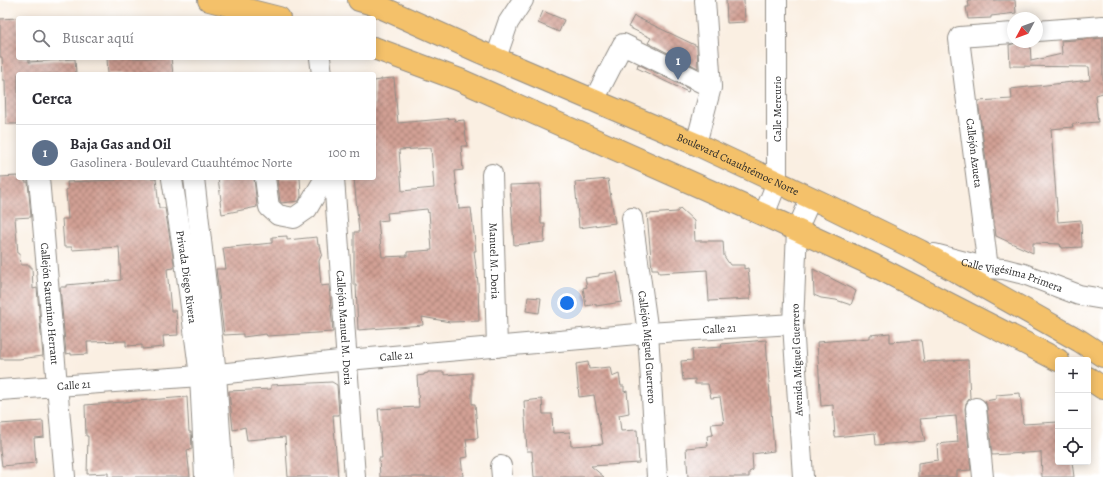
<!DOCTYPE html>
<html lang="es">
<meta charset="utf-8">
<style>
:root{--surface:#fff;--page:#f2f2f3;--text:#2b2b33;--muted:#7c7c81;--line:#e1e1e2;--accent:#0f766e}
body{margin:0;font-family:Alegreya,serif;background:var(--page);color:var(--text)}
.controls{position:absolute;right:12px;bottom:12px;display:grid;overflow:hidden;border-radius:4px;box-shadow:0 2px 10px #0003}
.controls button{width:36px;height:36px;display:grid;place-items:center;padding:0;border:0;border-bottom:1px solid var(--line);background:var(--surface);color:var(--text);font:20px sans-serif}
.compass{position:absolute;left:1007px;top:12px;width:36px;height:36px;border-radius:50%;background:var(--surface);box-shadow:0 2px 10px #0003;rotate:229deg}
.you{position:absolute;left:567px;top:303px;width:14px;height:14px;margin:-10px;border:3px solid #fff;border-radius:50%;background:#1a73e8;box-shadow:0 0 0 6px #1a73e833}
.badge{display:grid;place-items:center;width:26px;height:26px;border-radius:50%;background:var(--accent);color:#fff;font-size:13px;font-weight:700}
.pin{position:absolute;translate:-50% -33px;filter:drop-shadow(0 1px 2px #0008)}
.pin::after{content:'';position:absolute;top:21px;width:14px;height:12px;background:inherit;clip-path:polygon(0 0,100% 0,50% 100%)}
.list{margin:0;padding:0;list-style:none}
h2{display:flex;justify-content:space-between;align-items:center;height:52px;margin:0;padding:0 16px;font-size:17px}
h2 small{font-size:13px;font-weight:400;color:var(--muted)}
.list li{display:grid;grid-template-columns:26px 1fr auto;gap:12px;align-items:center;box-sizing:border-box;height:56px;padding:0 16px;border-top:1px solid var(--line)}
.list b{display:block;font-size:15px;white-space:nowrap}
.list p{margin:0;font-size:13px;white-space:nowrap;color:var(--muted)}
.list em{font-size:13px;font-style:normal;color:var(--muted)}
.icon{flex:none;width:22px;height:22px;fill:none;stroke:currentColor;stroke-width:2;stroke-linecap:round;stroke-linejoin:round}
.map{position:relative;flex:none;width:1103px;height:477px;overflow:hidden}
.search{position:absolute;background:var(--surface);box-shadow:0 2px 10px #0003;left:16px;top:16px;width:360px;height:44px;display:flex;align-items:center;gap:10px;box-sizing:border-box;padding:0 14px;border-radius:4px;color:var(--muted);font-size:15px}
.panel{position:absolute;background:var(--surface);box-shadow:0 2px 10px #0003;left:16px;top:72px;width:360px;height:108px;border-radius:4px}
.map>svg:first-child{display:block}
.building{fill:url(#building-cross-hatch);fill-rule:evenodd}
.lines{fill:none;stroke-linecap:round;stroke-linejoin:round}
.minor-casing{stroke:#928d86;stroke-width:22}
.major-casing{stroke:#928d86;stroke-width:24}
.minor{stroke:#fff;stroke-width:20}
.major{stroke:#f4c16a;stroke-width:22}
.labels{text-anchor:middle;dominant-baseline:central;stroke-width:3;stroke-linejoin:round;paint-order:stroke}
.street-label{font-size:11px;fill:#2b2b2b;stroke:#fff}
</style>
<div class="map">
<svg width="1103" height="477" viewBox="0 0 1103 477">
<defs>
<pattern id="building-cross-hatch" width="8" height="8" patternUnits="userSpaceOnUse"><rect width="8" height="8" fill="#d2a094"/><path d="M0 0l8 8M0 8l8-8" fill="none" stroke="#ab8379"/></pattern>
</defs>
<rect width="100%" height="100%" fill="#fff"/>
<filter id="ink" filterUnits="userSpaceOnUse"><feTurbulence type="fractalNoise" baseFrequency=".025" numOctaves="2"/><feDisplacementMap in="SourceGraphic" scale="8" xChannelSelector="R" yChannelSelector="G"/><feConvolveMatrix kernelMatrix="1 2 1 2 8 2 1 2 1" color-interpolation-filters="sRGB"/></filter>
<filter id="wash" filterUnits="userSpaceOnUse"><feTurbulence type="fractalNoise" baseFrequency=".012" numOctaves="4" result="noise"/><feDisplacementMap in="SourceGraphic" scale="16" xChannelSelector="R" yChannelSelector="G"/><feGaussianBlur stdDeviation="0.9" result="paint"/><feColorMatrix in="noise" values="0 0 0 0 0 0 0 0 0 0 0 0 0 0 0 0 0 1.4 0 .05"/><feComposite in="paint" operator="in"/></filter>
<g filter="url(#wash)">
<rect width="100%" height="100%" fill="#faefe2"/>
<g id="blocks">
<g class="building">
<path d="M726,0H744L745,22L727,23Z"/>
<path d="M968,0H1015L1016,13L991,16V18L968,19L966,7H969Z"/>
<path d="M543,11L564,20L559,32L538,23Z"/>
<path d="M634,16L697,46L698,68L648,43L651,38L628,27Z"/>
<path d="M18,18V58H29V62L75,59L76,74H18V124H6L5,80H3L2,57H0V19Z"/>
<path d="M1103,38V93L1095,95L1098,122L1072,124L1073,127L1051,129L1058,222L1081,220L1082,247L1061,248L1060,244L1033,243V253L996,236L978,101L1012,99L1011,89L1090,80L1089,67L1010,66L1009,45L1020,42H1030L1031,61L1062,54L1061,41Z"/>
<path d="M107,58H171L173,74H108Z"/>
<path d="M638,64L689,89L688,92L637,68Z"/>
<path d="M394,78L398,123L454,118L455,121L464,120L467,146H461L463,170L455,171L459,209L471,208L476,251H474L478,283L479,321L450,322L422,317L423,325L358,330L356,285H354V232H359L354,178H374V81L381,80V79ZM431,148L434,188L402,191L399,150ZM427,209L428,213L429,212L432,250L407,252V256L382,257L378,221L388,220L387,213Z"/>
<path d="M18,176V178H25V182H28L31,217L15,218L18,254H20L21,265H30V267H32L33,289L37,288L43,356L19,359H0V177Z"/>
<path d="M116,178H156L159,208H165L174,263V268L167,269L171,311H176L178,335L163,336L164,347L142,349V345L126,346V341L87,342L88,354L71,355V353L66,354L60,287H66V285L121,280L119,247L72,250V247H64L62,219H68L66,190L68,189L67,182L116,180Z"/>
<path d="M218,178H254L257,207L222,214L220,201L221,200Z"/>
<path d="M277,178H300L301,196L299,201L281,203L280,201Z"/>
<path d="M608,179L615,223L579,228L575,182Z"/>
<path d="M540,184L541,224H545L544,242L514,245L510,185Z"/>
<path d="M680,208L694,221L695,241H723L724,256L730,265H744V269L748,268L751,295H750V299L709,301L707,270L659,273L658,269H652L647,214L677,212Z"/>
<path d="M287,236V240L317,237L318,245H320L322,254L319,261L321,286L329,285L333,332L267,336L266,334L243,337V334L224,335L216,269H226L223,248L272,243V237Z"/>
<path d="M813,269L856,291L851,305L836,300L821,298L814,295Z"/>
<path d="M617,272L622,302L596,306V304L586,306L583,288L587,287L585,278L599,276V274Z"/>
<path d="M528,297L541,298L539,313L526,311Z"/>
<path d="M890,333V342L921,340L924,362L968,360L970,398L966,403L965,409L971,470L957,471V477H918V463L938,460L937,444L958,442L956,416L920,419L925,441L876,445L875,433L835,437L833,405L821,406L817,342L870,338V335Z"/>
<path d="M766,340L774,451L752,454L753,470L749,472V477H688L686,448L708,446L707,436L713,435L711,424L724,423L720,397L711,398L708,384H695V379L683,380L681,361L693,360L692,349L722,347L721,344Z"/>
<path d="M588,362L589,369L610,367L612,377L619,374L621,386H624V392L627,391L629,413L619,415L621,431L637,430L639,463L591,466L604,477H534L532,451H527L524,401L542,399L543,414H552L553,433L570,432L571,446L603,444L594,395L579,397L576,364Z"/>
<path d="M428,372H444V375L472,373V404H475L478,438L466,439L468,457L461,458L463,476L456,477H380L379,458H382L378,409L419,407L417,376L424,375V374L428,373Z"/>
<path d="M332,382L337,385L339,415H333L338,477H288L285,437L247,440L245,427L233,430L229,391L271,389V385Z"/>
<path d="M1020,393L1023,423L1024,424L1058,422V462H1072L1074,477H1042L1041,452L992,455L987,407L985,401L996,399V395Z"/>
<path d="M187,397L189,432H191L192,449L187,450L190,477H108V473L87,474L88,436H86L85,405Z"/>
<path d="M43,421L44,437L34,438L36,463L2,466L0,450V424Z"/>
</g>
</g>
</g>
<g filter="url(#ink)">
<use href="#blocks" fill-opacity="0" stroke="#928d86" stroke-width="1"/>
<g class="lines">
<g class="minor-casing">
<g id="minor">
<path d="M705,0L711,87"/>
<path d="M1037,31L1103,26"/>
<path d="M320,58L322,74"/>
<path d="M496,58L508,23L523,0"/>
<path d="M594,100L623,44L711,87L696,144"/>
<path id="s1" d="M492,174L497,347"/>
<path id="s2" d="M39,178L65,477"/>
<path d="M194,178L216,374L223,477"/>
<path d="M265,178L269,207L278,215L294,218L307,209L325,178"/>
<path id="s3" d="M334,178L355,477"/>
<path id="s4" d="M172,179L185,261L200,376L205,477"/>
<path d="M764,215L777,182V0"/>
<path id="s5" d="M632,218L648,333L657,477"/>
<path id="s6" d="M934,254L988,268L1004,269L1024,274L1079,295L1103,299"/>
<path d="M988,268L959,39L960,37L1013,33"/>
<path id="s7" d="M0,390L200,376L348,360L648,333L793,324"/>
<path d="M976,408L983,477"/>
<path d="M501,466L502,477"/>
<path d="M803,477L793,324L797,230L811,198"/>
</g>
</g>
<g class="major-casing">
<g id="major">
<path d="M209,0L279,18"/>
<path id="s8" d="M359,0L376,5L478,51L696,144L826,205L920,251L1080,341L1103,356"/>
<path d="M374,48L460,80L764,215L873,265L1058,360"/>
<path d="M1088,378L1103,388"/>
</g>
</g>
<use href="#minor" class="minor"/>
<use href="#major" class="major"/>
</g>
</g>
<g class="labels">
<g class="street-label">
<text transform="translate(777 109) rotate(-90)">Calle Mercurio</text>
<text transform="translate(974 153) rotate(83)">Callejón Azueta</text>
<text stroke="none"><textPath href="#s8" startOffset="413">Boulevard Cuauhtémoc Norte</textPath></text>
<text stroke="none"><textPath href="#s1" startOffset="87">Manuel M. Doria</textPath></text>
<text stroke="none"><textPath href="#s6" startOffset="81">Calle Vigésima Primera</textPath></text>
<text stroke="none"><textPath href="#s4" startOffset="99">Privada Diego Rivera</textPath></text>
<text stroke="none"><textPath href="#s2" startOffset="126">Callejón Saturnino Herrant</textPath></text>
<text stroke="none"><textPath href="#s3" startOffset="150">Callejón Manuel M. Doria</textPath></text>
<text stroke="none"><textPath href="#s7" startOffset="722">Calle 21</textPath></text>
<text stroke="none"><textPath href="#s5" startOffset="130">Callejón Miguel Guerrero</textPath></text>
<text stroke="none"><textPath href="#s7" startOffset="398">Calle 21</textPath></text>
<text transform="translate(797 360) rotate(-92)">Avenida Miguel Guerrero</text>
<text stroke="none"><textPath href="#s7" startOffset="74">Calle 21</textPath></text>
</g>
</g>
</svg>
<div class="controls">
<button>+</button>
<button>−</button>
<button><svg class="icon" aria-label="locate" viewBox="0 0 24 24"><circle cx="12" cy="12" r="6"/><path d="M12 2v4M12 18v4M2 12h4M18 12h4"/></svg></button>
</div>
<svg class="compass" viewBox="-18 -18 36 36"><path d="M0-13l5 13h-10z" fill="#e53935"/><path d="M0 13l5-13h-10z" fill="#7c7c81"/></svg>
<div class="you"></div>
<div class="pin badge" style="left:678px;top:80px;background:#5c6f8a">1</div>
<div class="search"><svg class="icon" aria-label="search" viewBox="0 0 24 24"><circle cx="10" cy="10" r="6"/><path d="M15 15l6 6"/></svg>Buscar aquí</div>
<section class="panel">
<h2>Cerca<small></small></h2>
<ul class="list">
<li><span class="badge" style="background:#5c6f8a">1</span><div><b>Baja Gas and Oil</b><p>Gasolinera · Boulevard Cuauhtémoc Norte</p></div><em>100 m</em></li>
</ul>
</section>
</div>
